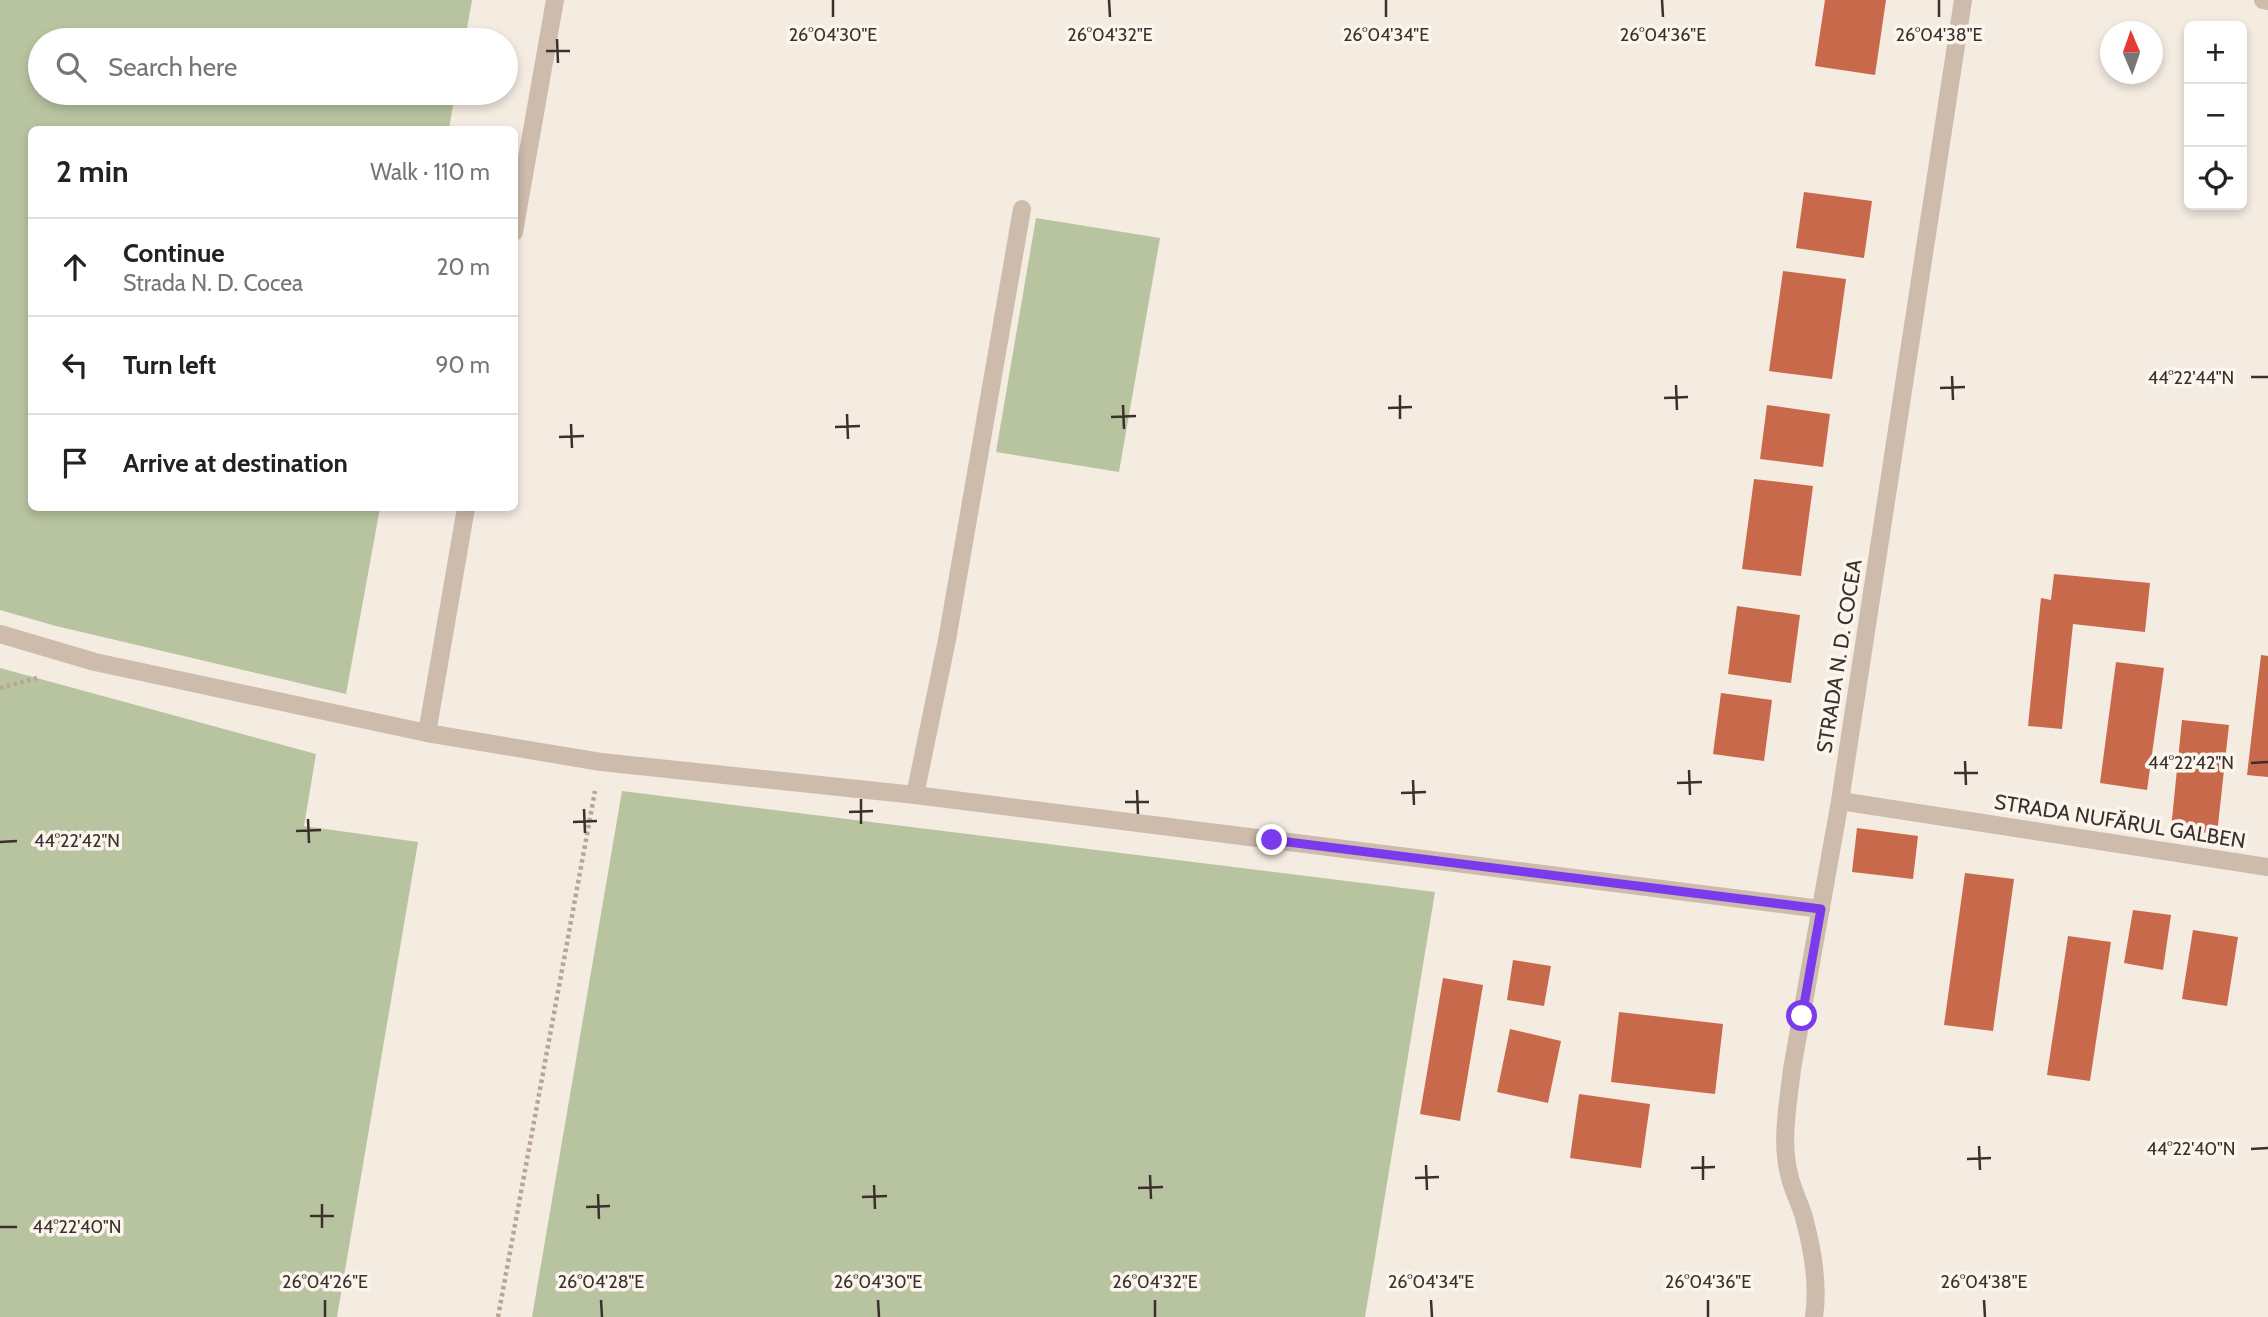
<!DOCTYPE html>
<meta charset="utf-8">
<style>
:root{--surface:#fff;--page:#f2f2f2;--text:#222;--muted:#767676;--line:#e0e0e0}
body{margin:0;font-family:Cabin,sans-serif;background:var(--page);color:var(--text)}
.controls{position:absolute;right:21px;top:21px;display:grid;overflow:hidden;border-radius:10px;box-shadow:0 4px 10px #0003}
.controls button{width:63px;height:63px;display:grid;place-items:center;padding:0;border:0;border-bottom:2px solid var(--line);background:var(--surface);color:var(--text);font:35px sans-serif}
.compass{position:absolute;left:2100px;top:21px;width:63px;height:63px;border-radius:50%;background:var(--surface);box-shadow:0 4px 10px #0003;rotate:358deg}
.stop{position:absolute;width:21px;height:21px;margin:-16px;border:5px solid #7c3aed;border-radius:50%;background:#fff}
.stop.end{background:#7c3aed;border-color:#fff;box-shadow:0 2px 7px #0008}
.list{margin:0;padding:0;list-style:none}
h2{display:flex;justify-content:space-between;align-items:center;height:91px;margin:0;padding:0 28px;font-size:30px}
h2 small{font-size:23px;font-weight:400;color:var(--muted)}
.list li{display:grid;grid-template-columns:46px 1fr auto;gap:21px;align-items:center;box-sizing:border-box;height:98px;padding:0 28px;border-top:2px solid var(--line)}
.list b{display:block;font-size:26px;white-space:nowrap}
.list p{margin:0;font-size:23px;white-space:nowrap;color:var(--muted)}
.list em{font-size:23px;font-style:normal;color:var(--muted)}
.icon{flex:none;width:38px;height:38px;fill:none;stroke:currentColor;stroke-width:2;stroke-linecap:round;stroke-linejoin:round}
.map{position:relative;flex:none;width:2268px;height:1317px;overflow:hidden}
.search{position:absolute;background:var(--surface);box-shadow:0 4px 10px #0003;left:28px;top:28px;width:490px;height:77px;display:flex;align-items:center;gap:18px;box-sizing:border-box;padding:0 24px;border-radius:38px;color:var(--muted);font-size:26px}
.panel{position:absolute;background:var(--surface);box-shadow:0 4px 10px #0003;left:28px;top:126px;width:490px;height:385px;border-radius:10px}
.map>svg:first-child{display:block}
.green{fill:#b8c4a0}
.building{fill:#c8694b}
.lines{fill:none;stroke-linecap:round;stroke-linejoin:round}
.path{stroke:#b9a596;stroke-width:4.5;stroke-dasharray:3.5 3.5;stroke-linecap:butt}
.service{stroke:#cdbbac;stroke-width:18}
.minor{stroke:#cdbbac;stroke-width:18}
.route{stroke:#7c3aed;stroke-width:9}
.ticks{fill:none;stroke:#3b302b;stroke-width:2.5}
.labels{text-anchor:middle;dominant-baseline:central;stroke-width:7;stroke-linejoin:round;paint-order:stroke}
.street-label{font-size:21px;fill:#3b302b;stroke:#fbf5ee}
.ticks-label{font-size:18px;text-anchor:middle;fill:#3b302b;stroke:#fbf5ee;stroke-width:7;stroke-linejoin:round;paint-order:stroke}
</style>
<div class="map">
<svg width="2268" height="1317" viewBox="0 0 2268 1317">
<rect width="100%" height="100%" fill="#f4ebe1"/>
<g class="green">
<path d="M0,0H472L465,40H40V93H455L449,129L32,130V508H380L346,694L56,626L0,610Z"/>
<path d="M1036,218L1160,238L1119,472L996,452Z"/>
<path d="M0,668L316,754L304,826L418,842L337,1317H0Z"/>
<path d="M622,791L1435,892L1365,1317H532Z"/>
</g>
<g class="building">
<path d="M1825,0H1886L1875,75L1815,66Z"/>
<path d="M1804,192L1872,201L1864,258L1796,248Z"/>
<path d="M1783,271L1846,279L1832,379L1769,371Z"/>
<path d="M1767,405L1830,414L1823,467L1760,459Z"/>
<path d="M1754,479L1813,486L1801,576L1742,569Z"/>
<path d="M2054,574L2150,583L2145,632L2073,624L2062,729L2028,726L2041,598L2051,600Z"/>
<path d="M1737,606L1800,615L1791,683L1728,674Z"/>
<path d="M2261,655L2268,656V777L2247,775Z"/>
<path d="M2116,662L2164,668L2147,790L2100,783Z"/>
<path d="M1721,693L1772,700L1764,761L1713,754Z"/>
<path d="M2182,720L2229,725L2217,834L2171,829Z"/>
<path d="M1857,828L1918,836L1913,879L1852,872Z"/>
<path d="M1965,873L2014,879L1993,1031L1944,1025Z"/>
<path d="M2133,910L2171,915L2163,970L2124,963Z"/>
<path d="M2193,930L2238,937L2227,1006L2182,999Z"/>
<path d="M2068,936L2111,942L2090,1081L2047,1075Z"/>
<path d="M1513,960L1551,966L1544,1006L1507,1000Z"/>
<path d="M1443,978L1483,985L1460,1121L1420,1114Z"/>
<path d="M1619,1012L1723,1024L1715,1094L1611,1082Z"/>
<path d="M1510,1029L1561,1041L1548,1103L1497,1092Z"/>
<path d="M1579,1094L1650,1104L1641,1168L1570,1158Z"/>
</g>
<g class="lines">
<g class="path">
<path d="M0,688L37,678"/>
<path d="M498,1317L595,791"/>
</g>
<path class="service" d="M915,795L947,640L1022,209"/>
<g class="minor">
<path d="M2263,0L2268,1"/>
<path d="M514,232L555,0"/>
<path d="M0,634L95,662L427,733L601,762L915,795L1821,909"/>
<path d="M427,733L466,508"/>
<path d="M1840,801L2268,867"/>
<path d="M1814,1317C1819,1284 1812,1246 1803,1214C1799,1202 1793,1190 1790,1178C1780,1143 1788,1105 1792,1069L1840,801L1963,0"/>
</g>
</g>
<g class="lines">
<path class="route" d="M1272,840L1821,909L1802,1016"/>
</g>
<path class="ticks" d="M833,0V17M1109,0L1110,17M1386,0V17M1662,0L1663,17M1939,0V17M557,39L558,63M546,51H570M1952,376L1953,400M2251,377H2268M1676,385L1677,410M1940,388L1965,387M1400,395V419M1664,398L1688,397M1123,405L1124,429M1388,408L1412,407M847,414L848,439M1111,417L1136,416M571,424L572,448M835,427L860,426M559,437L584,436M1965,761L1966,785M2251,763L2268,762M1689,770L1690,795M1954,773H1978M1413,780L1414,805M1677,783L1702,782M1137,790L1138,814M1401,793L1426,792M861,799V824M1125,802H1149M584,809L585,833M849,812L873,811M308,819L309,843M573,822L597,821M296,831L321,830M0,842L17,841M1979,1146L1980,1170M2251,1149L2268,1148M1703,1156V1180M1967,1159L1991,1158M1426,1165L1427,1190M1691,1168L1715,1167M1150,1175L1151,1199M1415,1178L1439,1177M874,1185L875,1209M1138,1188L1163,1187M598,1194L599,1219M862,1197L887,1196M322,1204V1228M586,1207L610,1206M310,1216H334M0,1227H17M325,1300V1317M601,1300L602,1317M878,1300L879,1317M1155,1300V1317M1431,1300L1432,1317M1708,1300V1317M1984,1300L1985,1317"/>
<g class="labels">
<g class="street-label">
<text transform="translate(1839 656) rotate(-81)">STRADA N. D. COCEA</text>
<text transform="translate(2120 821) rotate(9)">STRADA NUFĂRUL GALBEN</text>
</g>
</g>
<g class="ticks-label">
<text x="833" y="41">26°04'30"E</text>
<text x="1110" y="41">26°04'32"E</text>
<text x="1386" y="41">26°04'34"E</text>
<text x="1663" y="41">26°04'36"E</text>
<text x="1939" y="41">26°04'38"E</text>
<text x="2191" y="384">44°22'44"N</text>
<text x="2191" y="769">44°22'42"N</text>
<text x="77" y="847">44°22'42"N</text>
<text x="2191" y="1155">44°22'40"N</text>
<text x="77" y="1233">44°22'40"N</text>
<text x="325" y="1288">26°04'26"E</text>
<text x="601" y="1288">26°04'28"E</text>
<text x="878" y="1288">26°04'30"E</text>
<text x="1155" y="1288">26°04'32"E</text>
<text x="1431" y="1288">26°04'34"E</text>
<text x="1708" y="1288">26°04'36"E</text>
<text x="1984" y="1288">26°04'38"E</text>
</g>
</svg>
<div class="controls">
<button>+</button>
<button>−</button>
<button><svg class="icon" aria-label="locate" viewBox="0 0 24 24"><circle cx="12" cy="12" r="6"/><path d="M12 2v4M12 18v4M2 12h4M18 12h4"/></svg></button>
</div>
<svg class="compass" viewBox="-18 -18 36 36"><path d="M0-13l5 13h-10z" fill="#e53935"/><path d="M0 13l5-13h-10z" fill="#767676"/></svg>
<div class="stop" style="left:1802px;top:1016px"></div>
<div class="stop end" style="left:1272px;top:840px"></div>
<div class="search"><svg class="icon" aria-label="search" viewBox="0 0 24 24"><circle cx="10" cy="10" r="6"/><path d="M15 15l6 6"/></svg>Search here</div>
<section class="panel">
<h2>2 min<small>Walk · 110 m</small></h2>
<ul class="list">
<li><svg class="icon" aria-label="ahead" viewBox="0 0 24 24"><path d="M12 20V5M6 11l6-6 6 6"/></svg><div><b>Continue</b><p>Strada N. D. Cocea</p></div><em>20 m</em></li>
<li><svg class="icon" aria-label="left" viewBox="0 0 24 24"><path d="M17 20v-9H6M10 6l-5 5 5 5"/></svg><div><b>Turn left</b></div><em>90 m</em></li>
<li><svg class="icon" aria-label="arrive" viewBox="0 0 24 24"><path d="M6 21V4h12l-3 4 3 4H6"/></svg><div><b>Arrive at destination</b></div></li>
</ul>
</section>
</div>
